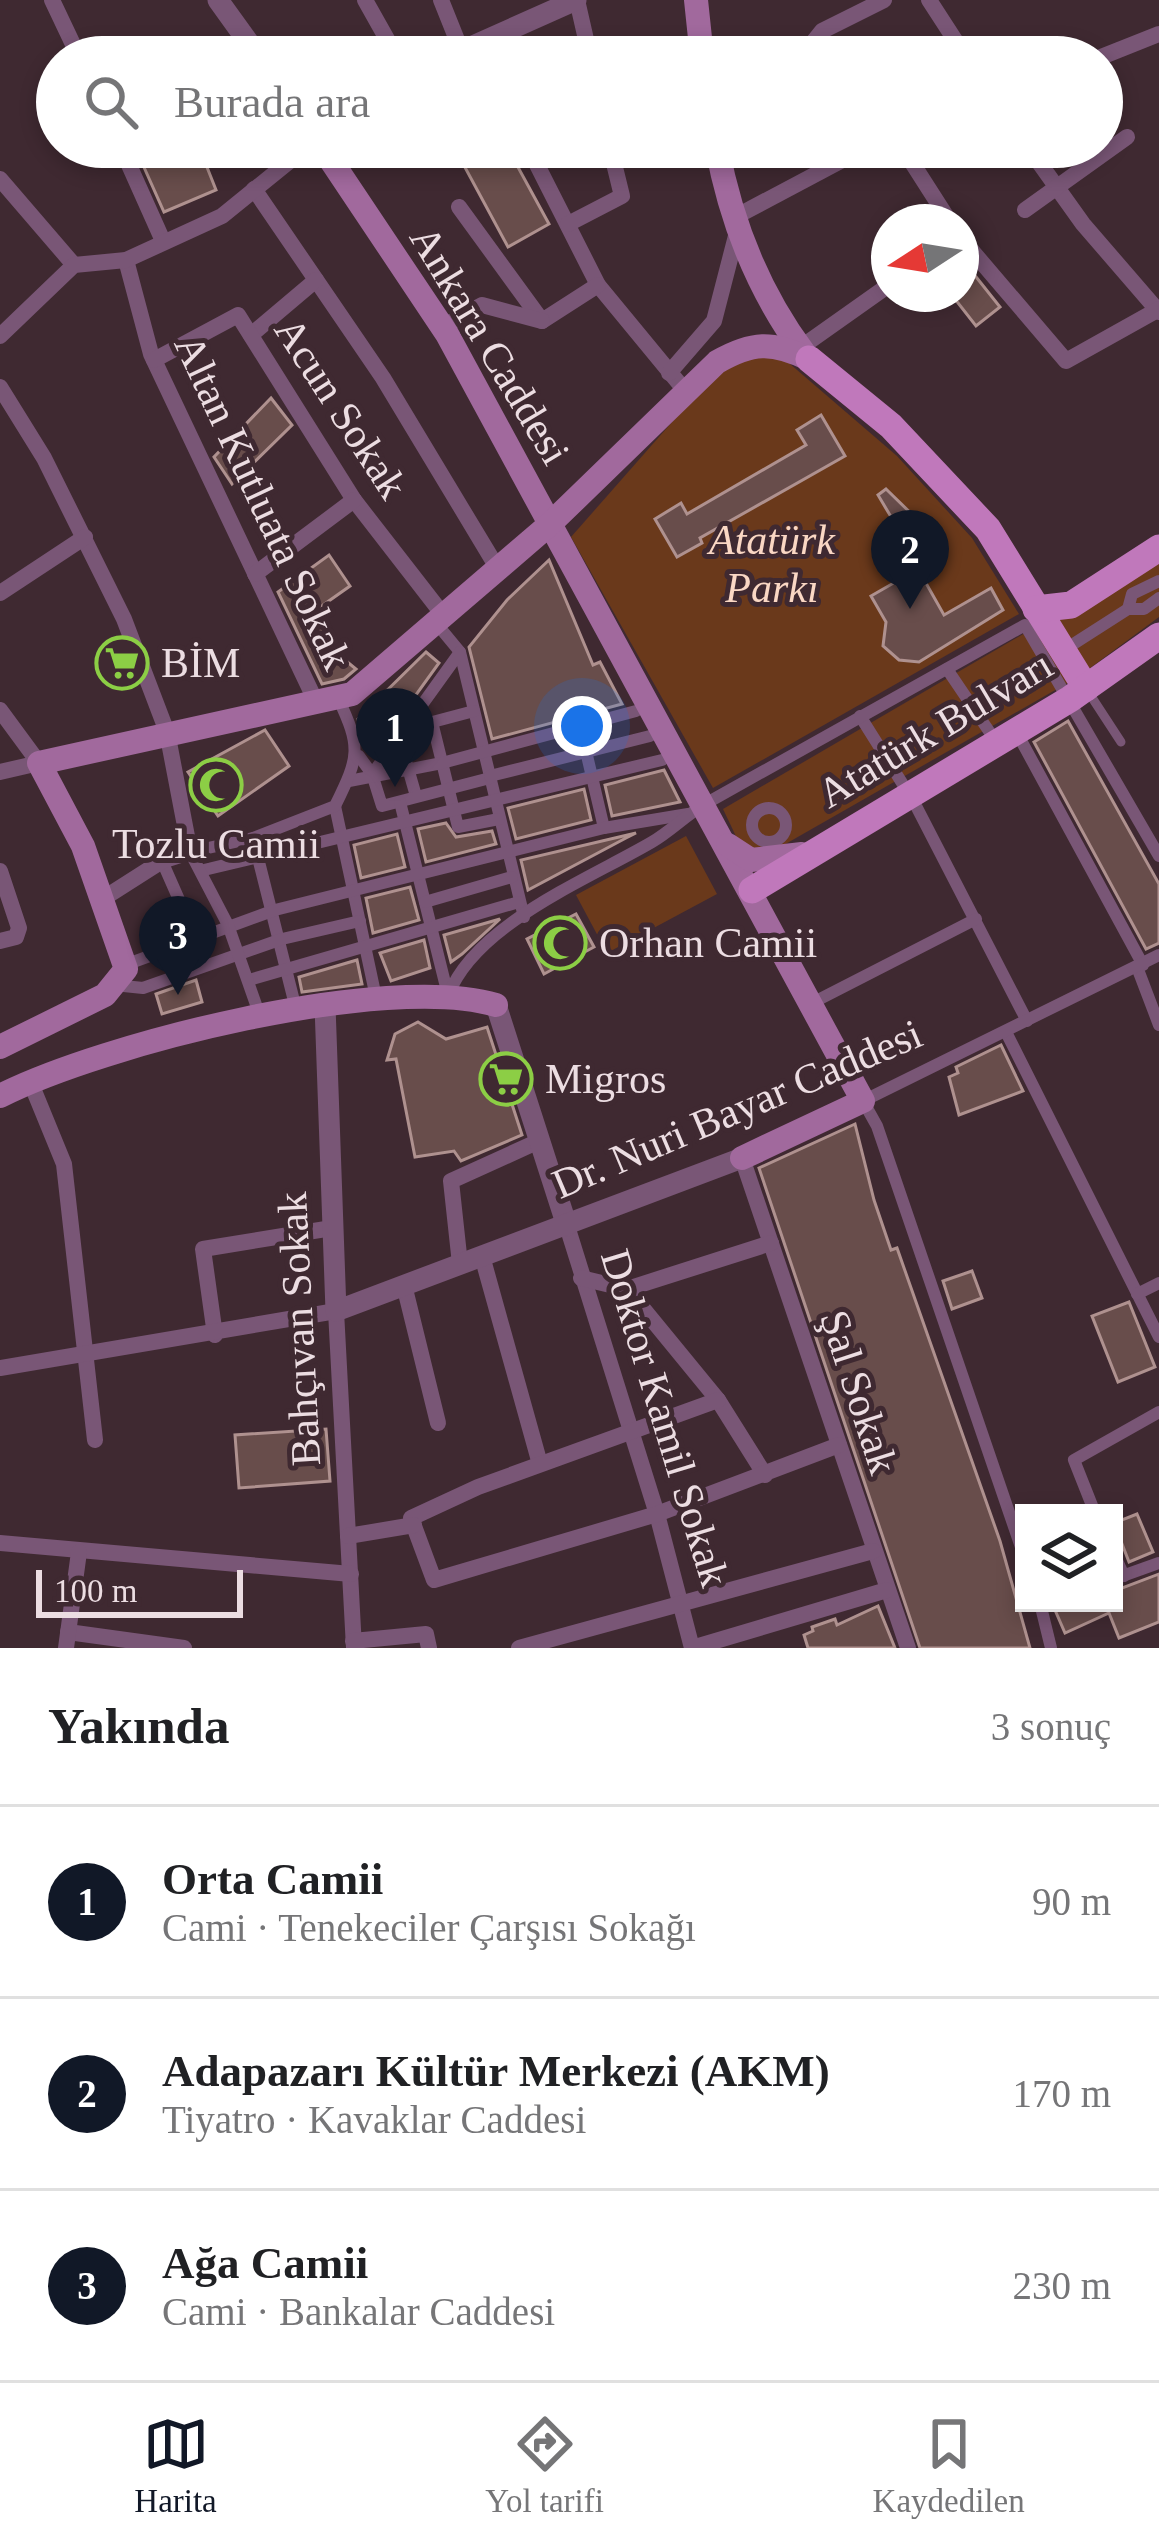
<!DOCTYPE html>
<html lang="tr">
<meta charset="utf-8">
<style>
:root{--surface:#fff;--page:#f6f6f6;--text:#202124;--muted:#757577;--line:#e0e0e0;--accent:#111827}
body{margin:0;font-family:"Times New Roman",serif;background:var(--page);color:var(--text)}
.controls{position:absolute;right:36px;bottom:36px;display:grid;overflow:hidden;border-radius:0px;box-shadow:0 6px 18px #0003}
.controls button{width:108px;height:108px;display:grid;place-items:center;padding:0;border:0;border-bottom:3px solid var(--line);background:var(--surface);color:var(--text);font:60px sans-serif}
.compass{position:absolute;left:871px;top:204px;width:108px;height:108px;border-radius:50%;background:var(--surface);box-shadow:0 6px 18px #0003;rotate:258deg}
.scale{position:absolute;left:36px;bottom:30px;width:207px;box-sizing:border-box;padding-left:12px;border:6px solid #ecdde2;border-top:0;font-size:33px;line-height:42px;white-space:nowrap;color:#ecdde2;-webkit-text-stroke:9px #3f2931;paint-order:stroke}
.you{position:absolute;left:582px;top:726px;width:42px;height:42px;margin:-30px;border:9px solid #fff;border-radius:50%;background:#1a73e8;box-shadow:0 0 0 18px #1a73e833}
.badge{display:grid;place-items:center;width:78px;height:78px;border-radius:50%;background:var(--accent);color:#fff;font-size:39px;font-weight:700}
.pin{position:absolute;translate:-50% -99px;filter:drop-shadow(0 3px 6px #0008)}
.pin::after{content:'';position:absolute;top:63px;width:42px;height:36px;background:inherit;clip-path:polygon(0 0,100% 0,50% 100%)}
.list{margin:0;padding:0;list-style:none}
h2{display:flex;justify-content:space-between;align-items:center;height:156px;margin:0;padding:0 48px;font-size:51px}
h2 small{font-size:39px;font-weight:400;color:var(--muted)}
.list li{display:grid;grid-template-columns:78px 1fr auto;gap:36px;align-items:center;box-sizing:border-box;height:192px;padding:0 48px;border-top:3px solid var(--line)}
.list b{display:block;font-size:45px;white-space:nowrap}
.list p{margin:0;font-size:39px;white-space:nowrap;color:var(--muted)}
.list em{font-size:39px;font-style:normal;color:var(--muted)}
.icon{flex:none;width:66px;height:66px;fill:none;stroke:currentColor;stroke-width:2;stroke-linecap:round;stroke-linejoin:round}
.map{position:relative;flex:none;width:1159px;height:1648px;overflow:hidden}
.search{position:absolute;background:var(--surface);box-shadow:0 6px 18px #0003;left:36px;right:36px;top:36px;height:132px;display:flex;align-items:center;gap:30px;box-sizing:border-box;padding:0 42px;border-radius:66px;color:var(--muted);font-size:45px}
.sheet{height:732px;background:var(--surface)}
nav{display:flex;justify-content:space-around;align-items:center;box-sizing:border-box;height:168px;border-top:3px solid var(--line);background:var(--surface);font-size:33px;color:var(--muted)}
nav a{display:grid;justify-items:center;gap:6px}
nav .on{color:var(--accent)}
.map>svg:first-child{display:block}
.green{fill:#6a391b}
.building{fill:#684d4b;stroke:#af918f;stroke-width:3}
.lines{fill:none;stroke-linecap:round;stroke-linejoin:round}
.service{stroke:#795676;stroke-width:9}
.pedestrian{stroke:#795676;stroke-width:12}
.minor{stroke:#795676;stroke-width:16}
.tertiary{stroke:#795676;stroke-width:21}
.secondary{stroke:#a1699d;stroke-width:24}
.primary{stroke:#c078bb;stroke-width:27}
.labels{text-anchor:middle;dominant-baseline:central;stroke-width:10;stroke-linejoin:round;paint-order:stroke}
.street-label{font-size:42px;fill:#ecdde2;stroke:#3f2931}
.park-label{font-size:42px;font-style:italic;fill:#fad7c4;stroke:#3f2931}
.poi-label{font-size:42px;fill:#ecdde2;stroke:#3f2931;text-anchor:start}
</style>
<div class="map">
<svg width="1159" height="1648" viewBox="0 0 1159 1648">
<rect width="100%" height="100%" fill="#3f2931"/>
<g class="green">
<path d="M775,351L897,456L972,538L1019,614L713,788L571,537L724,363Z"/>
<path d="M1159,555V617L1086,671L1057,622Z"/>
<path d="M1037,626L1071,681L782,846L742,849L723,809Z"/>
<path d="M686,836L717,894L607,953L576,895Z"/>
</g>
<g class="building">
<path d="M135,147H199L216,190L164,212Z"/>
<path d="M454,147H507L549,224L508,247Z"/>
<path d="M961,258L1000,307L976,326L951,294H961Z"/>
<path d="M271,398L292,425L232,484L214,457Z"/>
<path d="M821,415L845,456L700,538L702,543L677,557L655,519L681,503L687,514L806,445L797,430Z"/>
<path d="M886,489L927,529L906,542L878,495Z"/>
<path d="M329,555L350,586L316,610L340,656L356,669L344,679L322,684L278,592Z"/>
<path d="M549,560L593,665L600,662L622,704L492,739L469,647L507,600Z"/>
<path d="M918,569L944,615L991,588L1003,610L919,662L899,660L883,646L886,622L871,596Z"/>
<path d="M426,652L439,663L374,753L364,743L358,719Z"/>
<path d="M1068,721L1159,884V943L1146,949L1034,742Z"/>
<path d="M265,730L289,766L218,816L188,772Z"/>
<path d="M664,770L680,802L612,816L605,785Z"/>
<path d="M584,789L591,820L516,839L508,808Z"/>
<path d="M446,823L456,837L492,831L496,844L426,862L418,829Z"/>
<path d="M636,833L626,838L528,890L521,860Z"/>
<path d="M397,834L405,867L361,878L354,845Z"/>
<path d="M410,887L419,920L373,933L366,898Z"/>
<path d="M576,914L594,947L544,974L527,939Z"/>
<path d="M500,919L462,954L451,962L444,935Z"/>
<path d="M424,940L430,968L391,981L380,953Z"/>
<path d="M357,960L362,984L302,992L299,977Z"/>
<path d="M196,980L202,1002L162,1014L156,994Z"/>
<path d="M418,1022L446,1039L487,1027L522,1135L461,1161L454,1151L415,1157L396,1059L387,1060L395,1034Z"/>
<path d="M1001,1045L1023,1091L959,1115L949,1077L958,1073L956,1067Z"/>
<path d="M855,1124L874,1200L891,1250L897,1248L1000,1541L1030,1648H920L759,1168Z"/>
<path d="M972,1271L982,1298L952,1309L943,1281Z"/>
<path d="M1129,1302L1155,1367L1118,1382L1092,1316Z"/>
<path d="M326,1429L330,1481L239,1488L235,1435Z"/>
<path d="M1137,1514L1153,1552L1129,1562L1114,1523Z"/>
<path d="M1159,1574V1622L1119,1638L1109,1613L1065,1633L1055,1610L1071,1603H1114V1591Z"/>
<path d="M878,1606L895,1648H808L804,1635L813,1631L812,1627L835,1619L837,1625Z"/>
</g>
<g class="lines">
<path class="service" d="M1089,693L1121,742"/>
<g class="pedestrian">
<path d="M1128,609L1132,594L1159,581"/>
<path d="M436,623L460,652L524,917"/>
<path d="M1064,650L1128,609H1144L1159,598"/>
<path d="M947,669L997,743"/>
<path d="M860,716L914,802L1027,1021"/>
<path d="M432,722L458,827L499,819"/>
<path d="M406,729L474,711"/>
<path d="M581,730L604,828"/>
<path d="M1017,733L1143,965"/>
<path d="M399,737L416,796"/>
<path d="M359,756L372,774L382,806L490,778"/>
<path d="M373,773L460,652"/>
<path d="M490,776L650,736"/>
<path d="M349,781L442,763L636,711"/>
<path d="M400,802L448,995"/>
<path d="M335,806L377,1002"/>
<circle cx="769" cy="825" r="17"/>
<path d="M253,838L294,1001L290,1011"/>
<path d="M162,861L195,936"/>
<path d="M204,870L662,760"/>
<path d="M425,902L512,877"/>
<path d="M125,965L275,910L604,828L688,814"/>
<path d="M1137,967L1159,1025"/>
<path d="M249,980L519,902"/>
<path d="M114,985L143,988L282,939L360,921"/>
<path d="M448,996C475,924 589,879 652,842C671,831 686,815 705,804L1025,625L1159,856"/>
<path d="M812,1003L976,919"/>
<path d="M260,1016L228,925L190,852L253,838L335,806C360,756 361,747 338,698"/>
<path d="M1006,1032L1159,1337"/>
<path d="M1137,1294L1159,1283"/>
<path d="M1095,1513L1074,1460L1159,1412"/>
<path d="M1114,1554L1124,1576"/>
<path d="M1024,1556L877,1126L863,1101L1159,955"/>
<path d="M1114,1579L1159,1563"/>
<path d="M1040,1603L1051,1648"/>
</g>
<g class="minor">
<path d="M52,0L79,57"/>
<path d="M365,0L397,57"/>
<path d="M441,0L461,50"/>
<path d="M577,0L590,57"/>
<path d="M929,0L966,57"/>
<path d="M821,57L814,41L822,31L884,0"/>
<path d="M1101,57L1159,34"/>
<path d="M121,147L163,241"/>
<path d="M528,147L598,285L687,393"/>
<path d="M902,147L950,222"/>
<path d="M1028,147L1083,224L1159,312"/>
<path d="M0,179L74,265"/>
<path d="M254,189L383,378L498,569"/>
<path d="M459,207L542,321L598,285"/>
<path d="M1025,210L1127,137"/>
<path d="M735,217L867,147"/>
<path d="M568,224L622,196L610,147"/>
<path d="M961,238L1066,361L1159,309"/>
<path d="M126,260L151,354L317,704"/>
<path d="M442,327L482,305L542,321"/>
<path d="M251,335L316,280"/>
<path d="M0,336L74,265L126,260L222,216L307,147"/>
<path d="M800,348L889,285"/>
<path d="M154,360L238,315L354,500L444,616"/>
<path d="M669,373L714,321L737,232"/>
<path d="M0,387L44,458L124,619L167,732L190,852L162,861L104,898"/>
<path d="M255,574L354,500"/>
<path d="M0,593L85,537"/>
<path d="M0,710L39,763L0,772"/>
<path d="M0,871L19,928L16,937L0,941"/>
<path d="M30,1081L64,1164L95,1440"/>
<path d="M742,1158L908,1648"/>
<path d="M567,1226L657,1514L692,1648L887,1590"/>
<path d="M482,1256L540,1464"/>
<path d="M460,1264L451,1181L539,1141"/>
<path d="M581,1278L627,1289"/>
<path d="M404,1285L438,1423"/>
<path d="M627,1289L718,1400L765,1475"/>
<path d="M627,1289L771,1243"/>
<path d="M215,1335L203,1249L332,1228"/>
<path d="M0,1368L336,1311L354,1648"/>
<path d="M718,1400L478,1487L411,1518L434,1580L657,1514L839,1445"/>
<path d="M348,1536L414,1525"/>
<path d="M0,1543L351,1574"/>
<path d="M68,1632L184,1648"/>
<path d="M353,1641L426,1634L429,1648"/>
<path d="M66,1648L79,1552"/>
<path d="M519,1648L873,1551"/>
</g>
<g class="tertiary">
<path d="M218,0L259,57"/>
<path d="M448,57L576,0"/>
<path d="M496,1005L567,1226"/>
<path d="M325,1006L336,1311L742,1158"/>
</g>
<g class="secondary">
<path d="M696,0L702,57"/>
<path d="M322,147L447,334L863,1101L742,1158"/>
<path d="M717,147C731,223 758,291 804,353"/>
<path d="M728,845L751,860L802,854"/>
<path d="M0,1047L105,995L126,969L83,846L39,763L352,694L550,524L717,362C752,342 772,341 809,359"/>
<path d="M0,1096C102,1044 387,972 496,1005"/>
</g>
<g class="primary">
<path d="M809,359L891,426L988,529L1086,688"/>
<path d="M1036,609L1071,605L1159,548"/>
<path d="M752,890L1070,699L1159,636"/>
</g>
</g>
<defs>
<g id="supermarket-ring" transform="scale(2.7)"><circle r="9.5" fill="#3f2931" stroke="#8cce45" stroke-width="1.5"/><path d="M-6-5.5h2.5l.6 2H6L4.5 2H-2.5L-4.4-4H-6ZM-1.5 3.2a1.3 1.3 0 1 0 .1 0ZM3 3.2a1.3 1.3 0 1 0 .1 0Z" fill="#8cce45"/></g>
<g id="mosque-ring" transform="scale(2.7)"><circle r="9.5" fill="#3f2931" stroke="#8cce45" stroke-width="1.5"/><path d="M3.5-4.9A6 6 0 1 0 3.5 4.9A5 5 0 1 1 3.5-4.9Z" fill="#8cce45"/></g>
</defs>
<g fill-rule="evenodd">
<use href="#supermarket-ring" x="122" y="663"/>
<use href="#mosque-ring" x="216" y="785"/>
<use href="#mosque-ring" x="560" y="943"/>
<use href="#supermarket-ring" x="506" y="1079"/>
</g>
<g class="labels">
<g class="street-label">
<text transform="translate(490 345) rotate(59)">Ankara Caddesi</text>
<text transform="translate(341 408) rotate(57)">Acun Sokak</text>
<text transform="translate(263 502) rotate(65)">Altan Kutluata Sokak</text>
<text transform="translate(935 729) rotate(-31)">Atatürk Bulvarı</text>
<text transform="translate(737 1109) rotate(-23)">Dr. Nuri Bayar Caddesi</text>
<text transform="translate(299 1329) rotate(-93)">Bahçıvan Sokak</text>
<text transform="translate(859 1392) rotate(72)">Şal Sokak</text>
<text transform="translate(665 1418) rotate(73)">Doktor Kamil Sokak</text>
</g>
<g class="park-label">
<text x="772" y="540">Atatürk<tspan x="772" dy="48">Parkı</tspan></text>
</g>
<g class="poi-label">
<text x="161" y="663">BİM</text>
<text x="216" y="844" text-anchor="middle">Tozlu Camii</text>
<text x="599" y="943">Orhan Camii</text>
<text x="545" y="1079">Migros</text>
</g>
</g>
</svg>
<div class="controls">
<button><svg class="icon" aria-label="layers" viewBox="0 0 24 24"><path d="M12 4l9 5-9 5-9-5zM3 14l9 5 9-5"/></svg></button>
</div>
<svg class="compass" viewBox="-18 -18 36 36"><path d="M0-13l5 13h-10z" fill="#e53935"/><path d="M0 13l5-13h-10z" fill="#757577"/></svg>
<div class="scale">100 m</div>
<div class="you"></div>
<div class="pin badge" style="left:395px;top:787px">1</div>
<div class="pin badge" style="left:910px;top:609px">2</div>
<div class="pin badge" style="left:178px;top:995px">3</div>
<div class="search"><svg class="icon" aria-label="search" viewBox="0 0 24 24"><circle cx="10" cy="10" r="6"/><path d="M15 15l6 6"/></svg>Burada ara</div>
</div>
<section class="sheet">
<h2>Yakında<small>3 sonuç</small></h2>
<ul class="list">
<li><span class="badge">1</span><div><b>Orta Camii</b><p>Cami · Tenekeciler Çarşısı Sokağı</p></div><em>90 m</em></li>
<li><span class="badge">2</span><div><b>Adapazarı Kültür Merkezi (AKM)</b><p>Tiyatro · Kavaklar Caddesi</p></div><em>170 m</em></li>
<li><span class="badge">3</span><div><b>Ağa Camii</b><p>Cami · Bankalar Caddesi</p></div><em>230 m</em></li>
</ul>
</section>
<nav>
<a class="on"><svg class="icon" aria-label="map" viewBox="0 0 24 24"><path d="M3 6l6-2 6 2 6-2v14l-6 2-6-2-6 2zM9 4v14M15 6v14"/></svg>Harita</a>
<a><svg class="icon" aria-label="directions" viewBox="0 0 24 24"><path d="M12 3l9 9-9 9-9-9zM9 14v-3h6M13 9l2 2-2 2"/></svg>Yol tarifi</a>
<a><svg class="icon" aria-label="saved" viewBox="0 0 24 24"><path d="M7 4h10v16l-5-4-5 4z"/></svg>Kaydedilen</a>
</nav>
